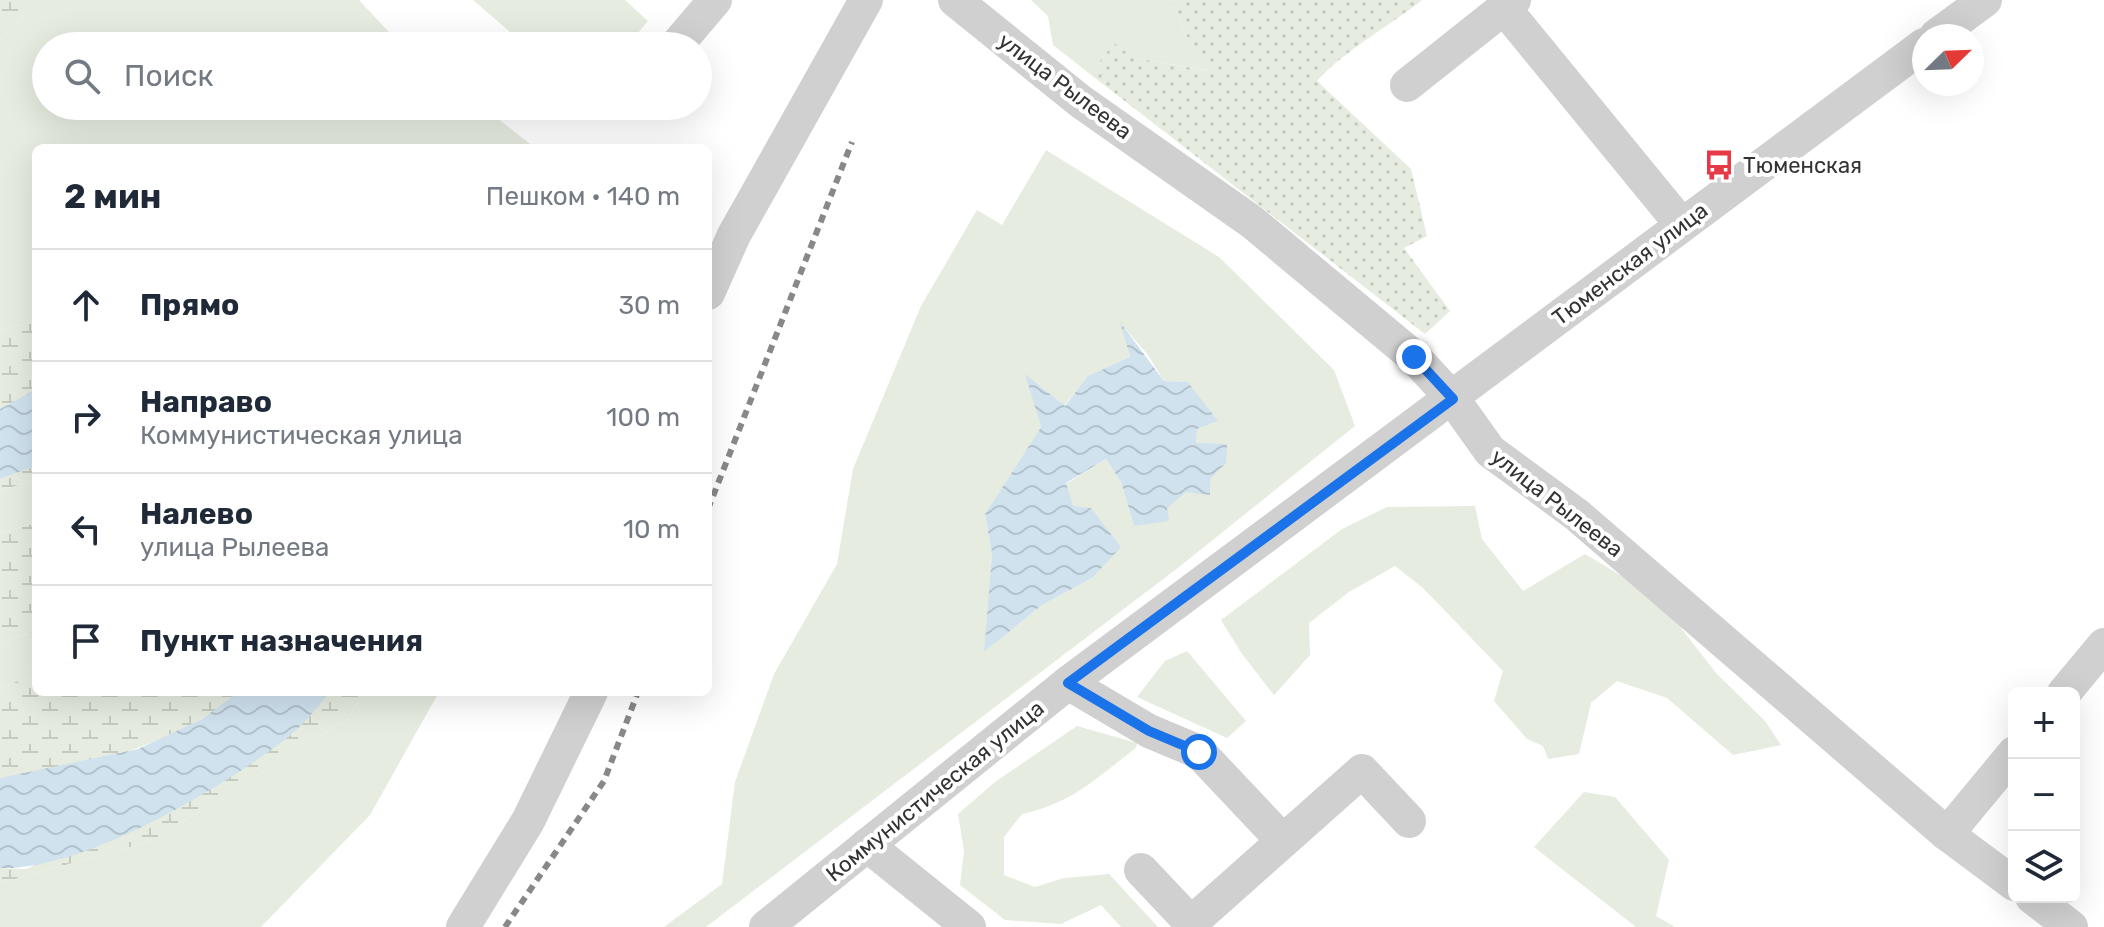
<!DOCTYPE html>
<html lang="ru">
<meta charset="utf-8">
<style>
:root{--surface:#fff;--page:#f6f6f7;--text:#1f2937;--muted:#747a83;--line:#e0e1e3}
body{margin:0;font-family:Rubik,sans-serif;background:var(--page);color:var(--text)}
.controls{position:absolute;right:24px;bottom:24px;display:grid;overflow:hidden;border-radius:12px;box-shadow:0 8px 32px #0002}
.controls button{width:72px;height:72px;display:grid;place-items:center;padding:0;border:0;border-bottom:2px solid var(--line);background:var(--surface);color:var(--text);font:40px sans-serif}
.compass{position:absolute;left:1912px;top:24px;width:72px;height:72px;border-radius:50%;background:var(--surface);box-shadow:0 8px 32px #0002;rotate:67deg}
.stop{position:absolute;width:24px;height:24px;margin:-18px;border:6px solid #1a73e8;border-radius:50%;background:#fff}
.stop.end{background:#1a73e8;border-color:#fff;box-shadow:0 2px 8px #0008}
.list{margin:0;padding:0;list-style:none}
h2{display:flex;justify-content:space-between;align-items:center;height:104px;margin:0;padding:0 32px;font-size:34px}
h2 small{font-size:26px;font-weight:400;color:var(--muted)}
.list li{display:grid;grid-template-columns:52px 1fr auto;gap:24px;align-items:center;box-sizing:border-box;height:112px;padding:0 32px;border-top:2px solid var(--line)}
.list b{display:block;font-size:30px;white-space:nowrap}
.list p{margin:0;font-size:26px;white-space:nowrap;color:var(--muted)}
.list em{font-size:26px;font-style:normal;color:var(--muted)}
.icon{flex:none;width:44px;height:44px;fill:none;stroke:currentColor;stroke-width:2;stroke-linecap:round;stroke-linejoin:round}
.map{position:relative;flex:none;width:2104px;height:927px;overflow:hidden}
.search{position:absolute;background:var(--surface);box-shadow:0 8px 32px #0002;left:32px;top:32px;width:680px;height:88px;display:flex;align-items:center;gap:20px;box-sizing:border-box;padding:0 28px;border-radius:44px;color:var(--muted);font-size:30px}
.panel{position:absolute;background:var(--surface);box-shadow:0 8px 32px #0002;left:32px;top:144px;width:680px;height:552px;border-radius:12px}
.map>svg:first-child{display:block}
.grass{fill:#e6ecdf;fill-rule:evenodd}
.wetland{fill:url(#wetland-marsh)}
.park{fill:url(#park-dots)}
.water{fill:url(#water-waves)}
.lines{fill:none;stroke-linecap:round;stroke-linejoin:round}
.minor{stroke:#d0d0d0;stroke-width:34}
.rail{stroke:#888;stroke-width:6;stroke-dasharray:8 6;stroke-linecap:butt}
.route{stroke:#1a73e8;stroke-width:10}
.labels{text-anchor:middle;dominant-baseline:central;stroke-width:8;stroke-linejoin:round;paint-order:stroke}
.street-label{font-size:22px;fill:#333;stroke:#fff}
.poi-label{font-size:22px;fill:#333;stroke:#fff;text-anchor:start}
</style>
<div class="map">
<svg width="2104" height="927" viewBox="0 0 2104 927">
<defs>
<pattern id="wetland-marsh" width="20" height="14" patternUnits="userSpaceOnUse" patternTransform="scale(2)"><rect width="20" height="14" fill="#e6ecdf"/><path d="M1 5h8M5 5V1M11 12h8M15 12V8" fill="none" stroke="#c6cbc0"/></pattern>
<pattern id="park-dots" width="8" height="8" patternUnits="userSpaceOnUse" patternTransform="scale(2)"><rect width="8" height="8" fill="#e6ecdf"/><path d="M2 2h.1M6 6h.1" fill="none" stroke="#c6cbc0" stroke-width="1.8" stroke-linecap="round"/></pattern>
<pattern id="water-waves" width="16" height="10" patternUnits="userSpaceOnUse" patternTransform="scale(2)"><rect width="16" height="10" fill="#cfe2ee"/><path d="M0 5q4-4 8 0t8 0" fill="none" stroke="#b2c2cd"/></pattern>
</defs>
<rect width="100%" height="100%" fill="#fff"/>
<g class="grass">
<path d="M38,0H359L402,46H46V106H482L535,148H36V321L0,330V40Z"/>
<path d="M473,0H625L648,21L627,46H526Z"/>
<path d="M1031,0H1172L1186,35L1211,71L1135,58L1114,43L1090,74L1053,45L1048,16Z"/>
<path d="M1046,150L1219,257L1334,370L1355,426L1179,567L706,927H664L722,884L735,782L774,674L837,564L853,469L921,306L977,210L1002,225ZM1121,324L1148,355L1164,381L1188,382L1217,421L1197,429L1186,492L1134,526L1121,482L1106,459L1066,484L1092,578L1042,605L985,651L992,554L985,514L1041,427L1026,375L1064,406L1089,376L1130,357Z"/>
<path d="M36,479V523L0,533V491Z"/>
<path d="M1475,506L1482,539L1523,591L1585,554L1657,597L1716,673L1765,721L1781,745L1733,755L1667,698L1617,681L1591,703L1579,754L1548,759L1543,746L1527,739L1494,701L1503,671L1423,588L1395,566L1349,592L1309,623L1310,655L1274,695L1242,654L1221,620L1342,529L1387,507Z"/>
<path d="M36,630V674L0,688V644Z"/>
<path d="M1187,651L1246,721L1227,738L1137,697L1165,661Z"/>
<path d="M364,692H439L370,815L261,927H0V883L152,841L348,719Z"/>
<path d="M1077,726L1137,743L1136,748C1096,778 1073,803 1022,814L1004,837V875L1035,887L1064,878L1109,874L1158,927H1121L1101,905L1061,924L1005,920L960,885L964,851L958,814L995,782Z"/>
<path d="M1584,792L1615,797L1669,860L1656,916L1675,927H1636L1534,847Z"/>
</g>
<g class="wetland">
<path d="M0,0H38L0,40Z"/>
<path d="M36,321V389L0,409V330Z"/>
<path d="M36,466V479L0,491V479Z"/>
<path d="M36,523V630L0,644V533Z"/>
<path d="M36,674V692H239C189,739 68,776 0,778V688Z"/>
<path d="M330,692H364L348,719L152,841L0,883V868L26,869C132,821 254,783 330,692Z"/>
</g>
<path class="park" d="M1172,0H1422C1388,27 1345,50 1317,81L1411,169L1427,236L1404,248L1450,311L1425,334L1090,74L1114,43L1135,58L1210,71L1186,35Z"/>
<g class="water">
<path d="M1120,322L1164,381L1188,382L1218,421L1197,429L1196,443L1227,444L1226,463L1210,479V495L1186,492L1167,508L1169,521L1134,526L1121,482L1106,459L1066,483L1073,506L1091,508L1121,547L1092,578L1042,605L984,652L992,554L985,514L1041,427L1025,374L1065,406L1088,376L1130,357Z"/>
<path d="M36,389V466L0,479V409Z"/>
<path d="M239,692H330C316,709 301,728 283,741C218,790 82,871 0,868V778L138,749L202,719Z"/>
</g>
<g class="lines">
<g class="minor">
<path d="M955,0L1080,101L1252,222L1414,357L1453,399L1490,451L1577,515L1947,834L2014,884"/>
<path d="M1514,0L1504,8L1681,224"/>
<path d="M1936,36L1985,0"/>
<path d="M676,46L715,0"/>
<path d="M1407,85L1504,8"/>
<path d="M708,293L734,235L866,0"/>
<path d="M1068,683L1149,731L1199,752L1283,841"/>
<path d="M2064,693L2104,645"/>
<path d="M1947,834L2014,753"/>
<path d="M867,845L969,927"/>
<path d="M1141,870L1191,923L1362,771L1409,821"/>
<path d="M2032,897L2071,927"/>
<path d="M463,927L528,821L591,692"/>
<path d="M766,927L1068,683L1924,45"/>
</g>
<g class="rail">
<path d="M708,509L852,142"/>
<path d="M505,927L604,781L638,692"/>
</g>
</g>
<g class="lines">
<path class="route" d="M1199,752L1149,731L1068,683L1453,399L1414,357"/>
</g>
<defs>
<g id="bus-bare" transform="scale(2.4)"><path d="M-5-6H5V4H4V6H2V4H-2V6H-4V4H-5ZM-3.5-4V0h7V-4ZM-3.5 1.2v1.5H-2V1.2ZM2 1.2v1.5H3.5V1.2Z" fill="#e63946" stroke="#fff" stroke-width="2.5" paint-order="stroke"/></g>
</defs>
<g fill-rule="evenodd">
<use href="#bus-bare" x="1719" y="165"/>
</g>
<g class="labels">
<g class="street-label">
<text transform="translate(1065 86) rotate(37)">улица Рылеева</text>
<text transform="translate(1630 264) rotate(-37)">Тюменская улица</text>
<text transform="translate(1557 503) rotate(38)">улица Рылеева</text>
<text transform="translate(935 791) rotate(-39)">Коммунистическая улица</text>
</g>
<g class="poi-label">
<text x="1743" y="165">Тюменская</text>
</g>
</g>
</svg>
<div class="controls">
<button>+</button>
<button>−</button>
<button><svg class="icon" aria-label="layers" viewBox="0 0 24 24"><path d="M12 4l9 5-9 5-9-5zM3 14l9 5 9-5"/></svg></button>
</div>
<svg class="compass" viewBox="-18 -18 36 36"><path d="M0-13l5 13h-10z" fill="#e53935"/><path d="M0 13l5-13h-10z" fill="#747a83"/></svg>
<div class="stop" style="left:1199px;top:752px"></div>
<div class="stop end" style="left:1414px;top:357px"></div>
<div class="search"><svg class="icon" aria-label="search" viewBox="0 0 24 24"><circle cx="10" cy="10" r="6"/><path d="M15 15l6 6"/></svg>Поиск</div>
<section class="panel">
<h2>2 мин<small>Пешком · 140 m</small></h2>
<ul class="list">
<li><svg class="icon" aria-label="ahead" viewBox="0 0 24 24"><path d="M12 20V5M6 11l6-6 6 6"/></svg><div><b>Прямо</b></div><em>30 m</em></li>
<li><svg class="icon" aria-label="right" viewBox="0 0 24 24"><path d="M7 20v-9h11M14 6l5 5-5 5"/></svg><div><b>Направо</b><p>Коммунистическая улица</p></div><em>100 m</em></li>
<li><svg class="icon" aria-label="left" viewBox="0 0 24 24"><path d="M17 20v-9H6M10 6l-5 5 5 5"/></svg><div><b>Налево</b><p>улица Рылеева</p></div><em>10 m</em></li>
<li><svg class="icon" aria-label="arrive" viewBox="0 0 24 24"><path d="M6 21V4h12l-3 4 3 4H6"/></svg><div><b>Пункт назначения</b></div></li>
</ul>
</section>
</div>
